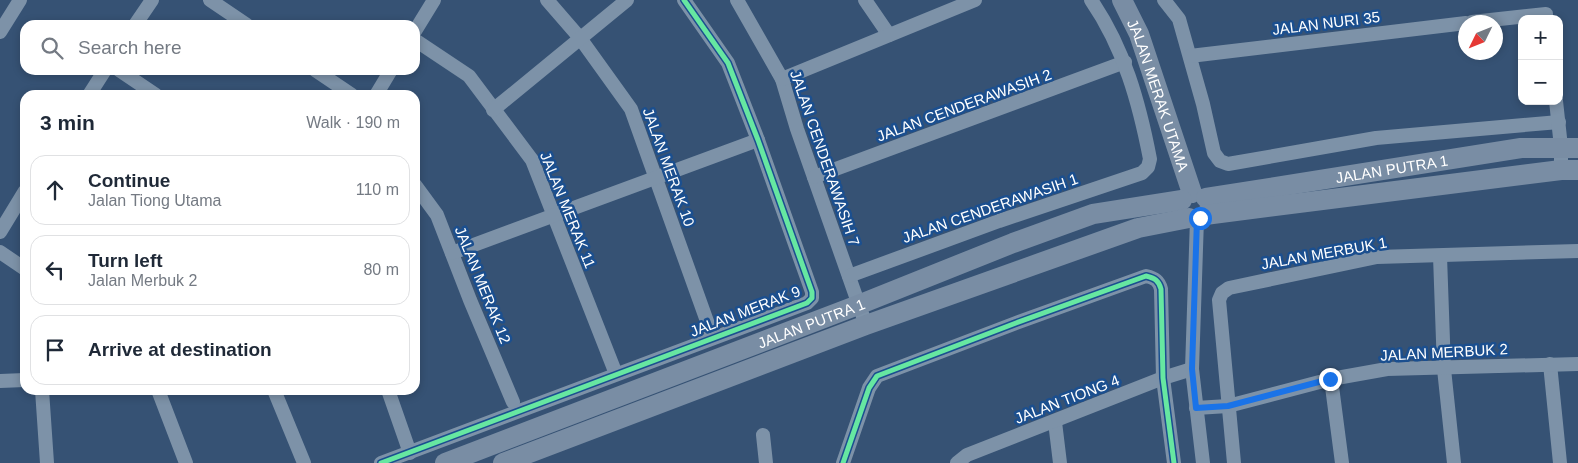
<!DOCTYPE html>
<meta charset="utf-8">
<style>
:root{--surface:#fff;--page:#f2f2f3;--text:#1f2937;--muted:#747a83;--line:#e0e1e3}
body{margin:0;font-family:Arial,sans-serif;background:var(--page);color:var(--text)}
.controls{position:absolute;right:15px;top:15px;display:grid;overflow:hidden;border-radius:10px;box-shadow:0 2px 8px #0003}
.controls button{width:45px;height:45px;display:grid;place-items:center;padding:0;border:0;border-bottom:1px solid var(--line);background:var(--surface);color:var(--text);font:25px sans-serif}
.compass{position:absolute;left:1458px;top:15px;width:45px;height:45px;border-radius:50%;background:var(--surface);box-shadow:0 2px 8px #0003;rotate:227deg}
.stop{position:absolute;width:15px;height:15px;margin:-11px;border:4px solid #1a73e8;border-radius:50%;background:#fff}
.stop.end{background:#1a73e8;border-color:#fff;box-shadow:0 1px 5px #0008}
.list{margin:0;padding:0;list-style:none}
h2{display:flex;justify-content:space-between;align-items:center;height:65px;margin:0;padding:0 20px;font-size:21px}
h2 small{font-size:16px;font-weight:400;color:var(--muted)}
.list li{display:grid;grid-template-columns:32px 1fr auto;gap:15px;align-items:center;box-sizing:border-box;height:70px;margin:0 10px 10px;padding:0 10px;border:1px solid var(--line);border-radius:15px}
.list b{display:block;font-size:19px;white-space:nowrap}
.list p{margin:0;font-size:16px;white-space:nowrap;color:var(--muted)}
.list em{font-size:16px;font-style:normal;color:var(--muted)}
.icon{flex:none;width:28px;height:28px;fill:none;stroke:currentColor;stroke-width:2;stroke-linecap:round;stroke-linejoin:round}
.map{position:relative;flex:none;width:1578px;height:463px;overflow:hidden}
.search{position:absolute;background:var(--surface);box-shadow:0 2px 8px #0003;left:20px;top:20px;width:400px;height:55px;display:flex;align-items:center;gap:12px;box-sizing:border-box;padding:0 18px;border-radius:15px;color:var(--muted);font-size:19px}
.panel{position:absolute;background:var(--surface);box-shadow:0 2px 8px #0003;left:20px;top:90px;width:400px;height:305px;border-radius:15px}
.map>svg:first-child{display:block}
.lines{fill:none;stroke-linecap:round;stroke-linejoin:round}
.street{stroke:#7d92a8;stroke-width:14}
.secondary{stroke:#798da4;stroke-width:20}
.cycleway-casing{stroke:#1b4f8f;stroke-width:8}
.cycleway{stroke:#66e7a1;stroke-width:5}
.route{stroke:#1a73e8;stroke-width:6}
.labels{text-anchor:middle;dominant-baseline:central;stroke-width:5;stroke-linejoin:round;paint-order:stroke}
.street-label{font-size:15px;fill:#fff;stroke:#1b4f8f}
</style>
<div class="map">
<svg width="1578" height="463" viewBox="0 0 1578 463">
<rect width="100%" height="100%" fill="#365274"/>
<g class="lines">
<g class="street">
<path d="M210,0L247,25"/>
<path d="M547,0L580,38L631,109L713,338"/>
<path d="M737,0L782,79L797,129L866,325"/>
<path d="M865,0L889,35"/>
<path d="M1164,0L1179,19L1203,104L1214,153L1220,161L1228,164L1376,138L1559,122"/>
<path d="M1472,22L1546,14"/>
<path d="M135,25L152,0"/>
<path d="M415,31L434,0"/>
<path d="M0,32L20,0"/>
<path d="M415,40L469,76L532,160L616,374"/>
<path d="M1190,56L1466,23"/>
<path d="M119,70L156,95"/>
<path d="M315,70L352,95"/>
<path d="M782,79L975,0"/>
<path d="M89,95L105,70"/>
<path d="M376,95L391,70"/>
<path d="M1556,101L1561,147V170"/>
<path d="M493,110L627,0"/>
<path d="M814,177L1125,62"/>
<path d="M415,185L437,215L470,300L513,402"/>
<path d="M1197,219L1192,369L1203,463"/>
<path d="M0,232L25,191"/>
<path d="M0,252L25,269"/>
<path d="M452,253L758,140"/>
<path d="M1440,256L1444,369L1454,463"/>
<path d="M849,276L999,221L1142,173L1148,167L1150,159C1139,102 1124,48 1091,0"/>
<path d="M1550,364L1560,463"/>
<path d="M1331,379L1342,463"/>
<path d="M0,381L25,380"/>
<path d="M42,390L47,463"/>
<path d="M158,390L186,463"/>
<path d="M274,390L304,463"/>
<path d="M388,390L410,453"/>
<path d="M1196,408L1228,406L1331,379L1387,369L1578,364"/>
<path d="M1055,422L1060,463"/>
<path d="M763,435L766,463"/>
<path d="M381,463L807,303L812,298V292L758,140L728,63L684,0"/>
<path d="M843,463L869,388L877,376L1016,323L1146,276C1155,278 1159,281 1161,289L1163,378L1174,463"/>
<path d="M957,463L967,455L1163,378L1192,369"/>
<path d="M1234,463L1219,300L1222,293L1229,288L1377,257L1578,251"/>
</g>
<g class="secondary">
<path id="s1" d="M1122,0L1139,34L1192,193"/>
<path id="s2" d="M1206,198L1521,148H1578"/>
<path d="M1205,215L1561,170H1578"/>
<path id="s3" d="M445,463L858,305L1013,243L1093,214L1182,200"/>
<path d="M503,463L866,325L1138,228L1189,218"/>
</g>
<g class="cycleway-casing">
<g id="cycleway">
<path d="M381,463L807,303L812,298V292L758,140L728,63L684,0"/>
<path d="M843,463L869,388L877,376L1016,323L1146,276C1155,278 1159,281 1161,289L1163,378L1174,463"/>
</g>
</g>
<use href="#cycleway" class="cycleway"/>
</g>
<g class="lines">
<path class="route" d="M1200,218L1197,219L1192,369L1196,408L1228,406L1330,379"/>
</g>
<g class="labels">
<g class="street-label">
<text transform="translate(1326 23) rotate(-7)">JALAN NURI 35</text>
<text stroke="none"><textPath href="#s1" startOffset="102">JALAN MERAK UTAMA</textPath></text>
<text transform="translate(964 105) rotate(-20)">JALAN CENDERAWASIH 2</text>
<text transform="translate(825 158) rotate(71)">JALAN CENDERAWASIH 7</text>
<text transform="translate(669 167) rotate(70)">JALAN MERAK 10</text>
<text stroke="none"><textPath href="#s2" startOffset="188">JALAN PUTRA 1</textPath></text>
<text transform="translate(990 208) rotate(-19)">JALAN CENDERAWASIH 1</text>
<text transform="translate(568 210) rotate(68)">JALAN MERAK 11</text>
<text transform="translate(1324 253) rotate(-10)">JALAN MERBUK 1</text>
<text transform="translate(483 285) rotate(68)">JALAN MERAK 12</text>
<text transform="translate(745 311) rotate(-21)">JALAN MERAK 9</text>
<text stroke="none"><textPath href="#s3" startOffset="392">JALAN PUTRA 1</textPath></text>
<text transform="translate(1444 352) rotate(-3)">JALAN MERBUK 2</text>
<text transform="translate(1067 399) rotate(-21)">JALAN TIONG 4</text>
</g>
</g>
</svg>
<div class="controls">
<button>+</button>
<button>−</button>
</div>
<svg class="compass" viewBox="-18 -18 36 36"><path d="M0-13l5 13h-10z" fill="#e53935"/><path d="M0 13l5-13h-10z" fill="#747a83"/></svg>
<div class="stop" style="left:1200px;top:218px"></div>
<div class="stop end" style="left:1330px;top:379px"></div>
<div class="search"><svg class="icon" aria-label="search" viewBox="0 0 24 24"><circle cx="10" cy="10" r="6"/><path d="M15 15l6 6"/></svg>Search here</div>
<section class="panel">
<h2>3 min<small>Walk · 190 m</small></h2>
<ul class="list">
<li><svg class="icon" aria-label="ahead" viewBox="0 0 24 24"><path d="M12 20V5M6 11l6-6 6 6"/></svg><div><b>Continue</b><p>Jalan Tiong Utama</p></div><em>110 m</em></li>
<li><svg class="icon" aria-label="left" viewBox="0 0 24 24"><path d="M17 20v-9H6M10 6l-5 5 5 5"/></svg><div><b>Turn left</b><p>Jalan Merbuk 2</p></div><em>80 m</em></li>
<li><svg class="icon" aria-label="arrive" viewBox="0 0 24 24"><path d="M6 21V4h12l-3 4 3 4H6"/></svg><div><b>Arrive at destination</b></div></li>
</ul>
</section>
</div>
